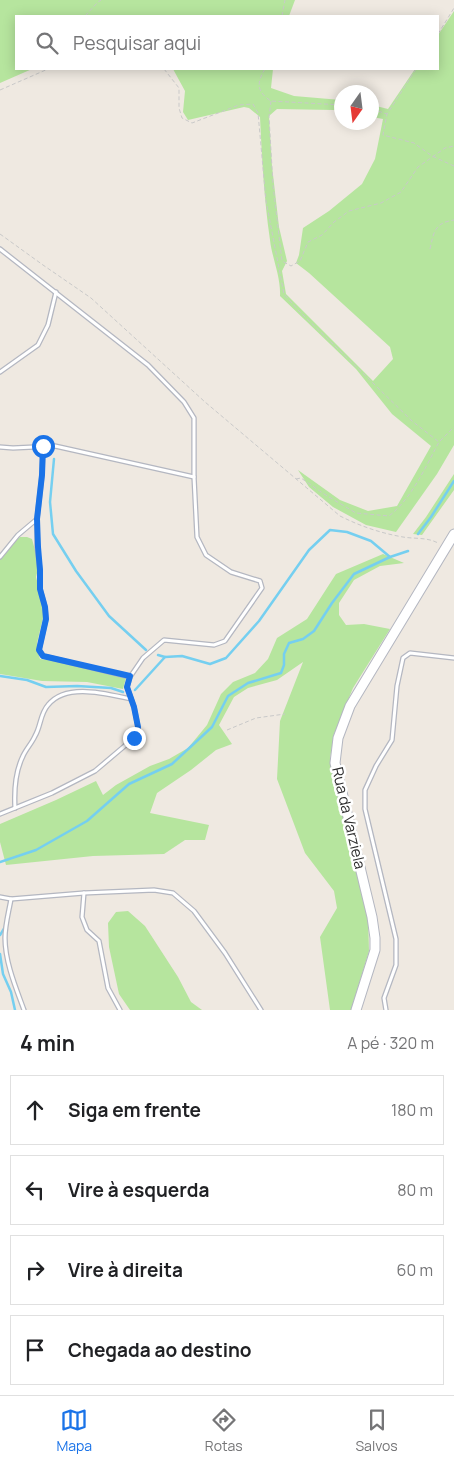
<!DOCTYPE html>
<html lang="pt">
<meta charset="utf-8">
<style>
:root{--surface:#fff;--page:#f6f6f6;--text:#202124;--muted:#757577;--line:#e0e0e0;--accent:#1a73e8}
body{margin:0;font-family:Manrope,sans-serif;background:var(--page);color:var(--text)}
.compass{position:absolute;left:334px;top:85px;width:45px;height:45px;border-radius:50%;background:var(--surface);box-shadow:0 2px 12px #0003;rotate:194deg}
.stop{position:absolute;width:15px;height:15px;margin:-11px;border:4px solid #1a73e8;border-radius:50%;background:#fff}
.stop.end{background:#1a73e8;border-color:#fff;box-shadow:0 1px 5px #0008}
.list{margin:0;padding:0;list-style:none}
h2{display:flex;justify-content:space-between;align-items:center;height:65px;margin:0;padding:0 20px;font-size:21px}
h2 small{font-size:16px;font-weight:400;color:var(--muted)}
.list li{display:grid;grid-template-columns:32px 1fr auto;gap:15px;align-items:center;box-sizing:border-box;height:70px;margin:0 10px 10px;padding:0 10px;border:1px solid var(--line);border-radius:0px}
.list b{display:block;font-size:19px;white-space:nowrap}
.list em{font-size:16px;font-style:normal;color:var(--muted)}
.icon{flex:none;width:28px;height:28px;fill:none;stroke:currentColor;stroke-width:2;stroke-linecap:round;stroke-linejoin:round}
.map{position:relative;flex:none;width:454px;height:1010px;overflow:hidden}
.search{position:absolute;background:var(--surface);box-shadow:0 2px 12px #0003;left:15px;right:15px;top:15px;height:55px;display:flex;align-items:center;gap:12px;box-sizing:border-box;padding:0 18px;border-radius:0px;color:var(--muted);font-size:19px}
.sheet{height:385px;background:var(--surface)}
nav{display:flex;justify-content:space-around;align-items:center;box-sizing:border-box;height:70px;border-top:1px solid var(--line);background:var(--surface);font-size:14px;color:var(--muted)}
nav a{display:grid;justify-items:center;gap:2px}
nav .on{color:var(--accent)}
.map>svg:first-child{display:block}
.green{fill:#b6e59e}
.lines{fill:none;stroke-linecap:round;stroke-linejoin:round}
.stream{stroke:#75cff0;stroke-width:2.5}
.lane-casing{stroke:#b4b7c1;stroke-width:5.5}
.secondary-casing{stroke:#b4b7c1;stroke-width:11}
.path{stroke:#c9c9c9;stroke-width:1;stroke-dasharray:4 2.5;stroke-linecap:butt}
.lane{stroke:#fff;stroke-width:3}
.secondary{stroke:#fff;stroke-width:9}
.route{stroke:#1a73e8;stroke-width:6}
.labels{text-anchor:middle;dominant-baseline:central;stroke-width:5;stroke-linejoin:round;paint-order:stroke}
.street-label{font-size:15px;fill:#2e2e2e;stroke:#fff}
</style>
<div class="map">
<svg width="454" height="1010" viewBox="0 0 454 1010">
<rect width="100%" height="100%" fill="#efe9e1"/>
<g class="green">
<path d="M0,0H295L289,16H16V69H32L0,83Z"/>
<path d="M454,11V445L437,474L396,532L366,525L333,507L309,487L298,470L340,500L368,511L397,506L431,446L392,414L356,369L280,296C281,277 272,258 270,240C264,198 262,159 260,117L249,108L244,107L188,120L183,112L185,91L173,69H273L271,88L294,96L341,100V111L333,110L277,109L269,116L272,166L279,227L287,261L282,271L286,294L373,381L393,359L390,347L309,273L296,263L299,255L303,228L329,211L362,184L375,159L383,119L372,117V105L388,109L415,69H438V35Z"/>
<path d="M454,474V490L422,535L413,534L426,517Z"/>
<path d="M20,537H27L32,539L39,565L36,577L42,600L44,614L37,643V649L40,659L62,662L126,678L123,689L87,682L42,681L0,674V559L10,546Z"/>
<path d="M383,554L404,563L380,566L354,580L339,603V615L346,625L364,624L390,629L353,688L334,734L330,758L350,848L368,915L369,951L351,1010H330L320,937L337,908L334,891L305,853L277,779L280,721L303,662L277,680L248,688L234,697L219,725L232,744L216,750L191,770L157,793L150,813L209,825L205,840H185L164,854L93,856L6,865L0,842V824L56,800L96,781L103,795L116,785L150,766L169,759L188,748L207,725L221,694L233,682L255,673L268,659L277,638L307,619L336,574Z"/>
<path d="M128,911L145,926L178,977L191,1002L202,1010H130L119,994L109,947L108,923L116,912Z"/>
</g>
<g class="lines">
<g class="stream">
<path d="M54,459L50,502L53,534L76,571L109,616L146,650"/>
<path d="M418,534L431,517L454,481"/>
<path d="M158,655L165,657"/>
<path d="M0,676L27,680L46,687L77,686L111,688L123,692"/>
<path d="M135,690L165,657L182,656L210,664L226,658L259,621L309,550L330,530L347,532L371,541L390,557"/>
<path d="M0,862L36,850L87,821L129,784L172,764L212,727L228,696L248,683L281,673L284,665V654L289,643L303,639L314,631L332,603L354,574L390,557L408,551"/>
<path d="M0,935L5,927"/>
<path d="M0,954L3,974L11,992L15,1010"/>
</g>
<g class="lane-casing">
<g id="lane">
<path d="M0,249L148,365L184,402L194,418V477L197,537L206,555L231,572L260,581L262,588L225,641L214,645L164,640L143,658L130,677L127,687L134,707L138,727L134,738L95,771L52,793L0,814"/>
<path d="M0,372L38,345L48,325L56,292"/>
<path d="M43,446L42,475L37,519V547L40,570V589L45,607L46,619L39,650L43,656L130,677"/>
<path d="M0,447L13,448L55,446L194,477"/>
<path d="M0,557L18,535L37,519"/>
<path d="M15,808C14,790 15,772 23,756C26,749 32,743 35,736C41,726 40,714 48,705C66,682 107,694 131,699"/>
<path d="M84,893L82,917L87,930L99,941L108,988L120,1010"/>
<path d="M0,897L11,899L84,893L154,890L173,893L194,911L225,953L261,1010"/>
<path d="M11,899C9,911 5,925 5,938C5,962 16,988 24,1010"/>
<path d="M386,1010L384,998L396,965V939L365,809V790L376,766L392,740L397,686L403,658L410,653L454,658"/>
</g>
</g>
<g class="secondary-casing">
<path id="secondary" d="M356,1010L375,950V938L372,917L335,763L338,738L350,706L454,534"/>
</g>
<g class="path">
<path d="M85,16L98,2L101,0"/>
<path d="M282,16L285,0"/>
<path d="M438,34L454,8"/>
<path d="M164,69L179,88V108L182,118L192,123L239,105L253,104L258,113L266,201L284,294L299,311L412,421L439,442L454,427"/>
<path d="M265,69C256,83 257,92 271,101L342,105"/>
<path d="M416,69L387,114L383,135L414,143L432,156L454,166"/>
<path d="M0,90L48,69"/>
<path d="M271,101L269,117L273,185L282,261L291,266L300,261L308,242L322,235L334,222L349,211L381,203L401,192L418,167L445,148L454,146"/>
<path d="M372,109L387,114"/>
<path d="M0,234L43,265L91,298L205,402L340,516C360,526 380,533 403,537C414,539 427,537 438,543"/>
<path d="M430,249C434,232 434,223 454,220"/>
<path d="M296,479L301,478L324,494L356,513L389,516C412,498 425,468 439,442"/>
<path d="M227,730L256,718L285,714"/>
</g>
<use href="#lane" class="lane"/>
<use href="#secondary" class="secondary"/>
</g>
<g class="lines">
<path class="route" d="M43,446L42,475L37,519L38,547L40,570V589L45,607L46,619L39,650L43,656L130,676L127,687L134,707L138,727L134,738"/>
</g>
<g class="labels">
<g class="street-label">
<text transform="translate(349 818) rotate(77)">Rua da Varziela</text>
</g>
</g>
</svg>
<svg class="compass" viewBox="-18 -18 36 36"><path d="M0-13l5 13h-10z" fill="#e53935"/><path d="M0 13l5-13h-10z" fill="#757577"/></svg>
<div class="stop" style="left:43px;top:446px"></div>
<div class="stop end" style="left:134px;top:738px"></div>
<div class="search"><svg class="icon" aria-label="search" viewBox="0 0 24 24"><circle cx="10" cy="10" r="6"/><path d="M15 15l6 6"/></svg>Pesquisar aqui</div>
</div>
<section class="sheet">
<h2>4 min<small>A pé · 320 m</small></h2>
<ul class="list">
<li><svg class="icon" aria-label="ahead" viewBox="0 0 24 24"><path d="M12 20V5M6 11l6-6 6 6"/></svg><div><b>Siga em frente</b></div><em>180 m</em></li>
<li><svg class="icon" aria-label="left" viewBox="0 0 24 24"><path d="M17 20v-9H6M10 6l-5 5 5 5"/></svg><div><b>Vire à esquerda</b></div><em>80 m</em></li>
<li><svg class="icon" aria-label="right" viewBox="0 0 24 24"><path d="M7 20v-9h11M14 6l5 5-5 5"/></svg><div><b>Vire à direita</b></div><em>60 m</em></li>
<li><svg class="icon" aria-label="arrive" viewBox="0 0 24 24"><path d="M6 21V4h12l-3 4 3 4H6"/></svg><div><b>Chegada ao destino</b></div></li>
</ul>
</section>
<nav>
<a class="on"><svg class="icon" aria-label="map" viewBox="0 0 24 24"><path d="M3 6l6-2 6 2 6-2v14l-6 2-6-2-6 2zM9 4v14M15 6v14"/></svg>Mapa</a>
<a><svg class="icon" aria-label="directions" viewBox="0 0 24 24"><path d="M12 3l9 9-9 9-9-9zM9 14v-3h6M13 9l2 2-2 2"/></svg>Rotas</a>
<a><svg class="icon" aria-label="saved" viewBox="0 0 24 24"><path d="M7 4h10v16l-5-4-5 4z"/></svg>Salvos</a>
</nav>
